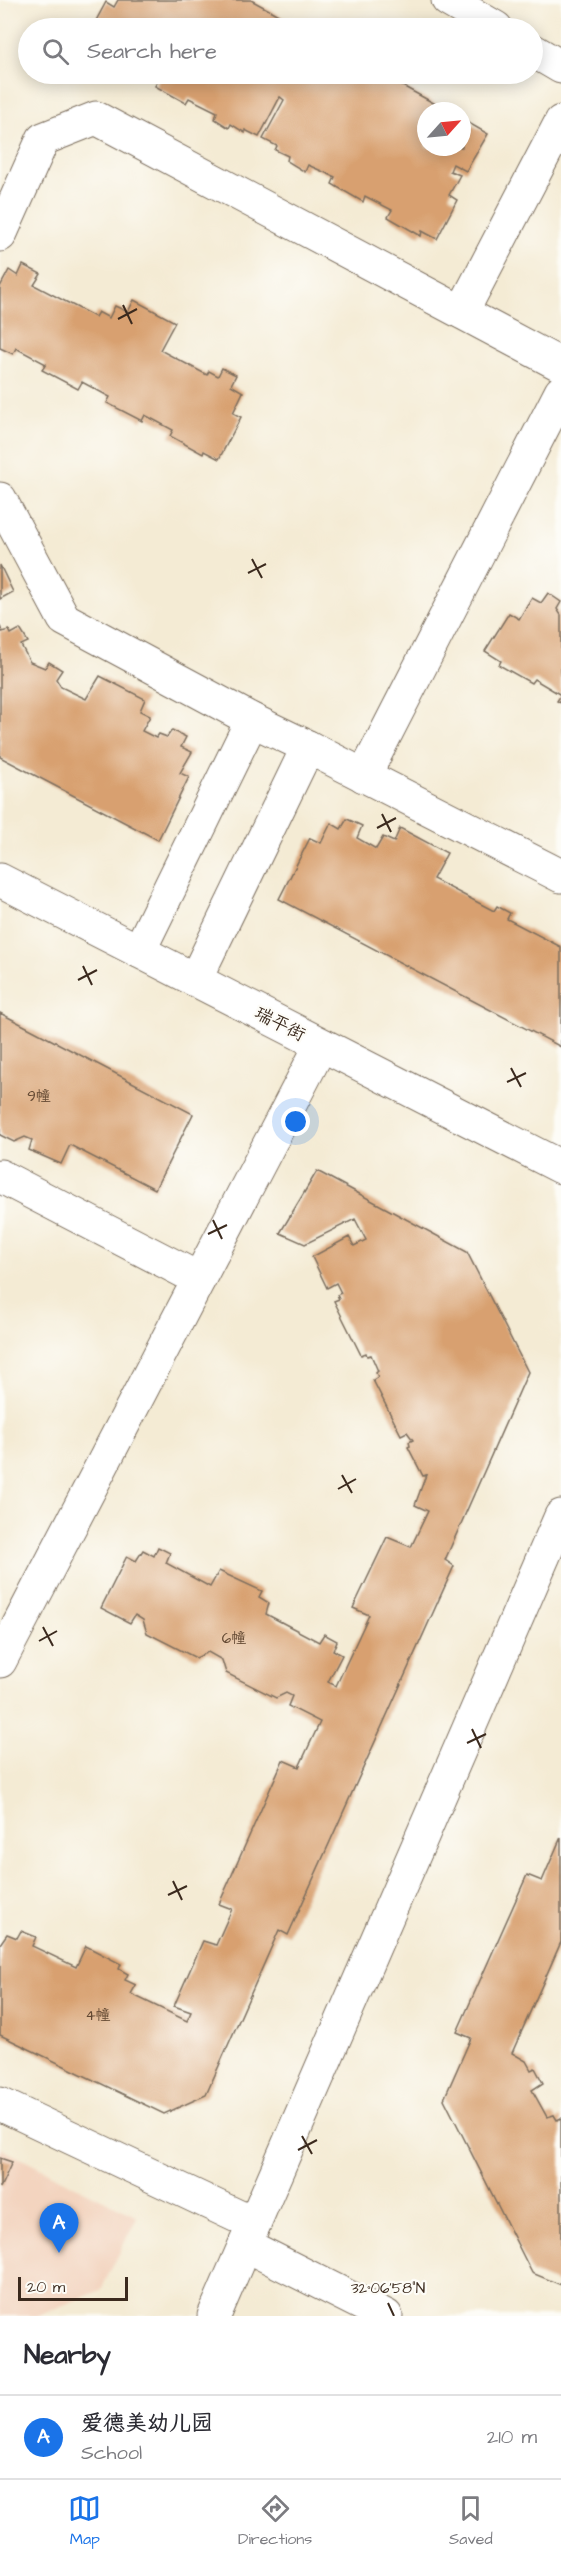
<!DOCTYPE html>
<meta charset="utf-8">
<style>
:root{--surface:#fff;--page:#f2f2f3;--text:#2b2b33;--muted:#7c7c81;--line:#e1e1e2;--accent:#1a73e8}
body{margin:0;font-family:"Architects Daughter","LXGW WenKai TC",sans-serif;background:var(--page);color:var(--text)}
.compass{position:absolute;left:417px;top:102px;width:54px;height:54px;border-radius:50%;background:var(--surface);box-shadow:0 3px 15px #0003;rotate:63deg}
.scale{position:absolute;left:18px;bottom:15px;width:110px;box-sizing:border-box;padding-left:6px;border:3px solid #3b2a1e;border-top:0;font-size:16px;line-height:21px;white-space:nowrap;color:#3b2a1e;-webkit-text-stroke:4px #fdfcf7;paint-order:stroke}
.you{position:absolute;left:296px;top:1122px;width:21px;height:21px;margin:-15px;border:4px solid #fff;border-radius:50%;background:#1a73e8;box-shadow:0 0 0 9px #1a73e833}
.badge{display:grid;place-items:center;width:39px;height:39px;border-radius:50%;background:var(--accent);color:#fff;font-size:20px;font-weight:700}
.pin{position:absolute;translate:-50% -50px;filter:drop-shadow(0 2px 3px #0008)}
.pin::after{content:'';position:absolute;top:32px;width:21px;height:18px;background:inherit;clip-path:polygon(0 0,100% 0,50% 100%)}
.list{margin:0;padding:0;list-style:none}
h2{display:flex;justify-content:space-between;align-items:center;height:78px;margin:0;padding:0 24px;font-size:26px}
h2 small{font-size:20px;font-weight:400;color:var(--muted)}
.list li{display:grid;grid-template-columns:39px 1fr auto;gap:18px;align-items:center;box-sizing:border-box;height:84px;padding:0 24px;border-top:2px solid var(--line)}
.list b{display:block;font-size:22px;white-space:nowrap}
.list p{margin:0;font-size:20px;white-space:nowrap;color:var(--muted)}
.list em{font-size:20px;font-style:normal;color:var(--muted)}
.icon{flex:none;width:33px;height:33px;fill:none;stroke:currentColor;stroke-width:2;stroke-linecap:round;stroke-linejoin:round}
.map{position:relative;flex:none;width:561px;height:2316px;overflow:hidden}
.search{position:absolute;background:var(--surface);box-shadow:0 3px 15px #0003;left:18px;right:18px;top:18px;height:66px;display:flex;align-items:center;gap:15px;box-sizing:border-box;padding:0 21px;border-radius:33px;color:var(--muted);font-size:22px}
.sheet{height:162px;background:var(--surface)}
nav{display:flex;justify-content:space-around;align-items:center;box-sizing:border-box;height:84px;border-top:2px solid var(--line);background:var(--surface);font-size:16px;color:var(--muted)}
nav a{display:grid;justify-items:center;gap:3px}
nav .on{color:var(--accent)}
.map>svg:first-child{display:block}
.built{fill:#f3d4bf}
.building{fill:#d8a06f}
.lines{fill:none;stroke-linecap:round;stroke-linejoin:round}
.minor-casing{stroke:#7c6e5e;stroke-width:35}
.minor{stroke:#fff;stroke-width:33}
.ticks{fill:none;stroke:#3b2a1e;stroke-width:2}
.labels{text-anchor:middle;dominant-baseline:central;stroke-width:4.5;stroke-linejoin:round;paint-order:stroke}
.number-label{font-size:15px;fill:#624832}
.street-label{font-size:18px;fill:#3b2a1e;stroke:#fdfcf7}
.ticks-label{font-size:15px;text-anchor:middle;fill:#3b2a1e;stroke:#fdfcf7;stroke-width:4.5;stroke-linejoin:round;paint-order:stroke}
</style>
<div class="map">
<svg width="561" height="2316" viewBox="0 0 561 2316">
<rect width="100%" height="100%" fill="#fdfcf7"/>
<filter id="ink" filterUnits="userSpaceOnUse"><feTurbulence type="fractalNoise" baseFrequency=".0167" numOctaves="2"/><feDisplacementMap in="SourceGraphic" scale="12" xChannelSelector="R" yChannelSelector="G"/><feConvolveMatrix kernelMatrix="1 2 1 2 8 2 1 2 1" color-interpolation-filters="sRGB"/></filter>
<filter id="wash" filterUnits="userSpaceOnUse"><feTurbulence type="fractalNoise" baseFrequency=".008" numOctaves="4" result="noise"/><feDisplacementMap in="SourceGraphic" scale="24" xChannelSelector="R" yChannelSelector="G"/><feGaussianBlur stdDeviation="1.35" result="paint"/><feColorMatrix in="noise" values="0 0 0 0 0 0 0 0 0 0 0 0 0 0 0 0 0 1.4 0 .05"/><feComposite in="paint" operator="in"/></filter>
<g filter="url(#wash)">
<rect width="100%" height="100%" fill="#f4ebd4"/>
<path class="built" d="M0,2148L137,2217L101,2290L36,2316H0Z"/>
<g id="blocks">
<g class="building">
<path d="M118,0H251L302,28H92L106,2L114,7Z"/>
<path d="M149,74H381L448,111H426V147H462V119L488,134L466,171L453,164L450,171L460,175L449,195L457,200L437,239L422,231L421,236L388,217L392,210L365,196L363,202L332,184L335,177L308,165L305,172L287,161L288,156L275,150L277,146L263,139L284,100L280,97L259,137L245,130V133L231,124L229,128L215,119L217,112L189,98L186,103L155,86L159,79Z"/>
<path d="M23,265L41,274L34,285L95,317L98,312L109,318L115,306L128,312L134,300L175,322L160,350L207,375L209,371L218,376L222,368L236,375L231,385L243,392L233,413L241,417L219,459L204,451L203,454L170,436L173,430L145,415L142,421L107,403L110,397L82,382L78,389L42,370L46,364L16,348L13,354L0,348V287L9,270L18,276Z"/>
<path d="M0,565L13,592L0,599Z"/>
<path d="M548,593L561,602L557,609L561,615V703L557,701L561,695L534,679L531,683L499,665L501,661L485,651L509,613L519,619L532,598L541,603Z"/>
<path d="M0,626L2,632L9,630L11,634L20,629L28,642L21,645L30,662L45,668L49,662L62,670L56,679L61,687L86,699L100,676L145,699L140,711L150,716L142,731L156,738L159,734L167,737L172,730L186,737L181,747L192,752L180,773L189,777L158,840L0,757Z"/>
<path d="M347,819L362,826L357,838L376,849L383,837L394,842L400,828L447,853L433,879L494,911L497,906L510,913L507,919L561,947V1047L279,899L310,838L321,843L331,823L341,829Z"/>
<path d="M0,1013L193,1114L155,1189L70,1145L61,1164L29,1150L32,1140L25,1137L14,1142L0,1135Z"/>
<path d="M317,1171L467,1252L528,1372L445,1560L454,1566L288,1935L279,1930L206,2095L164,2114L0,2035V1944L7,1934L17,1938L21,1931L36,1937L32,1946L76,1967L86,1946L121,1964L119,1969L128,1974L125,1980L136,1985L131,1994L187,2021L191,2012L174,2006L203,1941L216,1945L232,1909L219,1904L283,1760L299,1767L320,1722L288,1706L292,1696L286,1693L276,1698L226,1673L222,1660L208,1652L196,1658L147,1633L143,1620L135,1615L130,1623L101,1608L127,1556L136,1561L143,1550L154,1556L158,1547L170,1553L166,1563L210,1587L219,1571L262,1591L259,1597L269,1603L266,1614L319,1642L324,1634L337,1641L333,1650L342,1655L328,1682L336,1686L369,1615L353,1608L387,1537L411,1547L428,1511L415,1505L426,1475L423,1476L408,1447L410,1446L409,1442L413,1440L407,1432L401,1435L373,1380L378,1377L376,1373L378,1371L371,1355L367,1356L366,1353L361,1355L334,1301L339,1299L337,1295L341,1293L336,1283L327,1288L312,1257L349,1237L354,1246L366,1240L355,1219L305,1244L280,1233Z"/>
<path d="M561,1837V1942L512,2053L526,2061L531,2070L535,2068L543,2083L532,2090L547,2117L554,2115L557,2120L561,2118V2285L532,2273L444,2099L471,2038L457,2032L527,1875L542,1881Z"/>
<path d="M0,2158L12,2162L0,2188Z"/>
</g>
</g>
</g>
<g filter="url(#ink)">
<use href="#blocks" fill-opacity="0" stroke="#7c6e5e" stroke-width="1.5"/>
<g class="lines">
<g class="minor-casing">
<g id="minor">
<path d="M448,0L496,28"/>
<path d="M532,50L561,67"/>
<path d="M0,235L43,139L96,118L561,365"/>
<path d="M462,312L561,122"/>
<path d="M0,499L64,619L252,720"/>
<path d="M308,747L561,876"/>
<path d="M364,776L561,392"/>
<path d="M0,880L561,1167"/>
<path d="M139,951L252,720L308,747L195,980"/>
<path d="M0,1176L199,1279"/>
<path d="M0,1661L321,1045"/>
<path d="M0,2104L254,2224"/>
<path d="M245,2245L386,2316"/>
<path d="M214,2316L561,1516"/>
</g>
</g>
<use href="#minor" class="minor"/>
</g>
</g>
<path class="ticks" d="M123,305L132,324M118,319L137,309M252,559L262,578M248,573L266,564M382,814L391,832M377,828L396,818M83,966L92,985M78,980L97,970M511,1068L521,1087M507,1082L526,1073M213,1220L222,1239M208,1234L227,1225M342,1475L352,1493M338,1489L356,1479M43,1627L53,1646M39,1641L57,1631M472,1729L481,1748M467,1743L486,1734M173,1881L182,1900M168,1895L187,1886M302,2136L312,2154M298,2150L317,2140M388,2303L394,2316"/>
<g class="labels">
<g class="number-label">
<text x="39" y="1096">9幢</text>
<text x="234" y="1638">6幢</text>
<text x="98" y="2015">4幢</text>
</g>
<g class="street-label">
<text transform="translate(280 1024) rotate(27)">瑞平街</text>
</g>
</g>
<g class="ticks-label">
<text x="388" y="2293">32°06'58"N</text>
</g>
</svg>
<svg class="compass" viewBox="-18 -18 36 36"><path d="M0-13l5 13h-10z" fill="#e53935"/><path d="M0 13l5-13h-10z" fill="#7c7c81"/></svg>
<div class="scale">20 m</div>
<div class="you"></div>
<div class="pin badge" style="left:59px;top:2253px">A</div>
<div class="search"><svg class="icon" aria-label="search" viewBox="0 0 24 24"><circle cx="10" cy="10" r="6"/><path d="M15 15l6 6"/></svg>Search here</div>
</div>
<section class="sheet">
<h2>Nearby<small></small></h2>
<ul class="list">
<li><span class="badge">A</span><div><b>爱德美幼儿园</b><p>School</p></div><em>210 m</em></li>
</ul>
</section>
<nav>
<a class="on"><svg class="icon" aria-label="map" viewBox="0 0 24 24"><path d="M3 6l6-2 6 2 6-2v14l-6 2-6-2-6 2zM9 4v14M15 6v14"/></svg>Map</a>
<a><svg class="icon" aria-label="directions" viewBox="0 0 24 24"><path d="M12 3l9 9-9 9-9-9zM9 14v-3h6M13 9l2 2-2 2"/></svg>Directions</a>
<a><svg class="icon" aria-label="saved" viewBox="0 0 24 24"><path d="M7 4h10v16l-5-4-5 4z"/></svg>Saved</a>
</nav>
